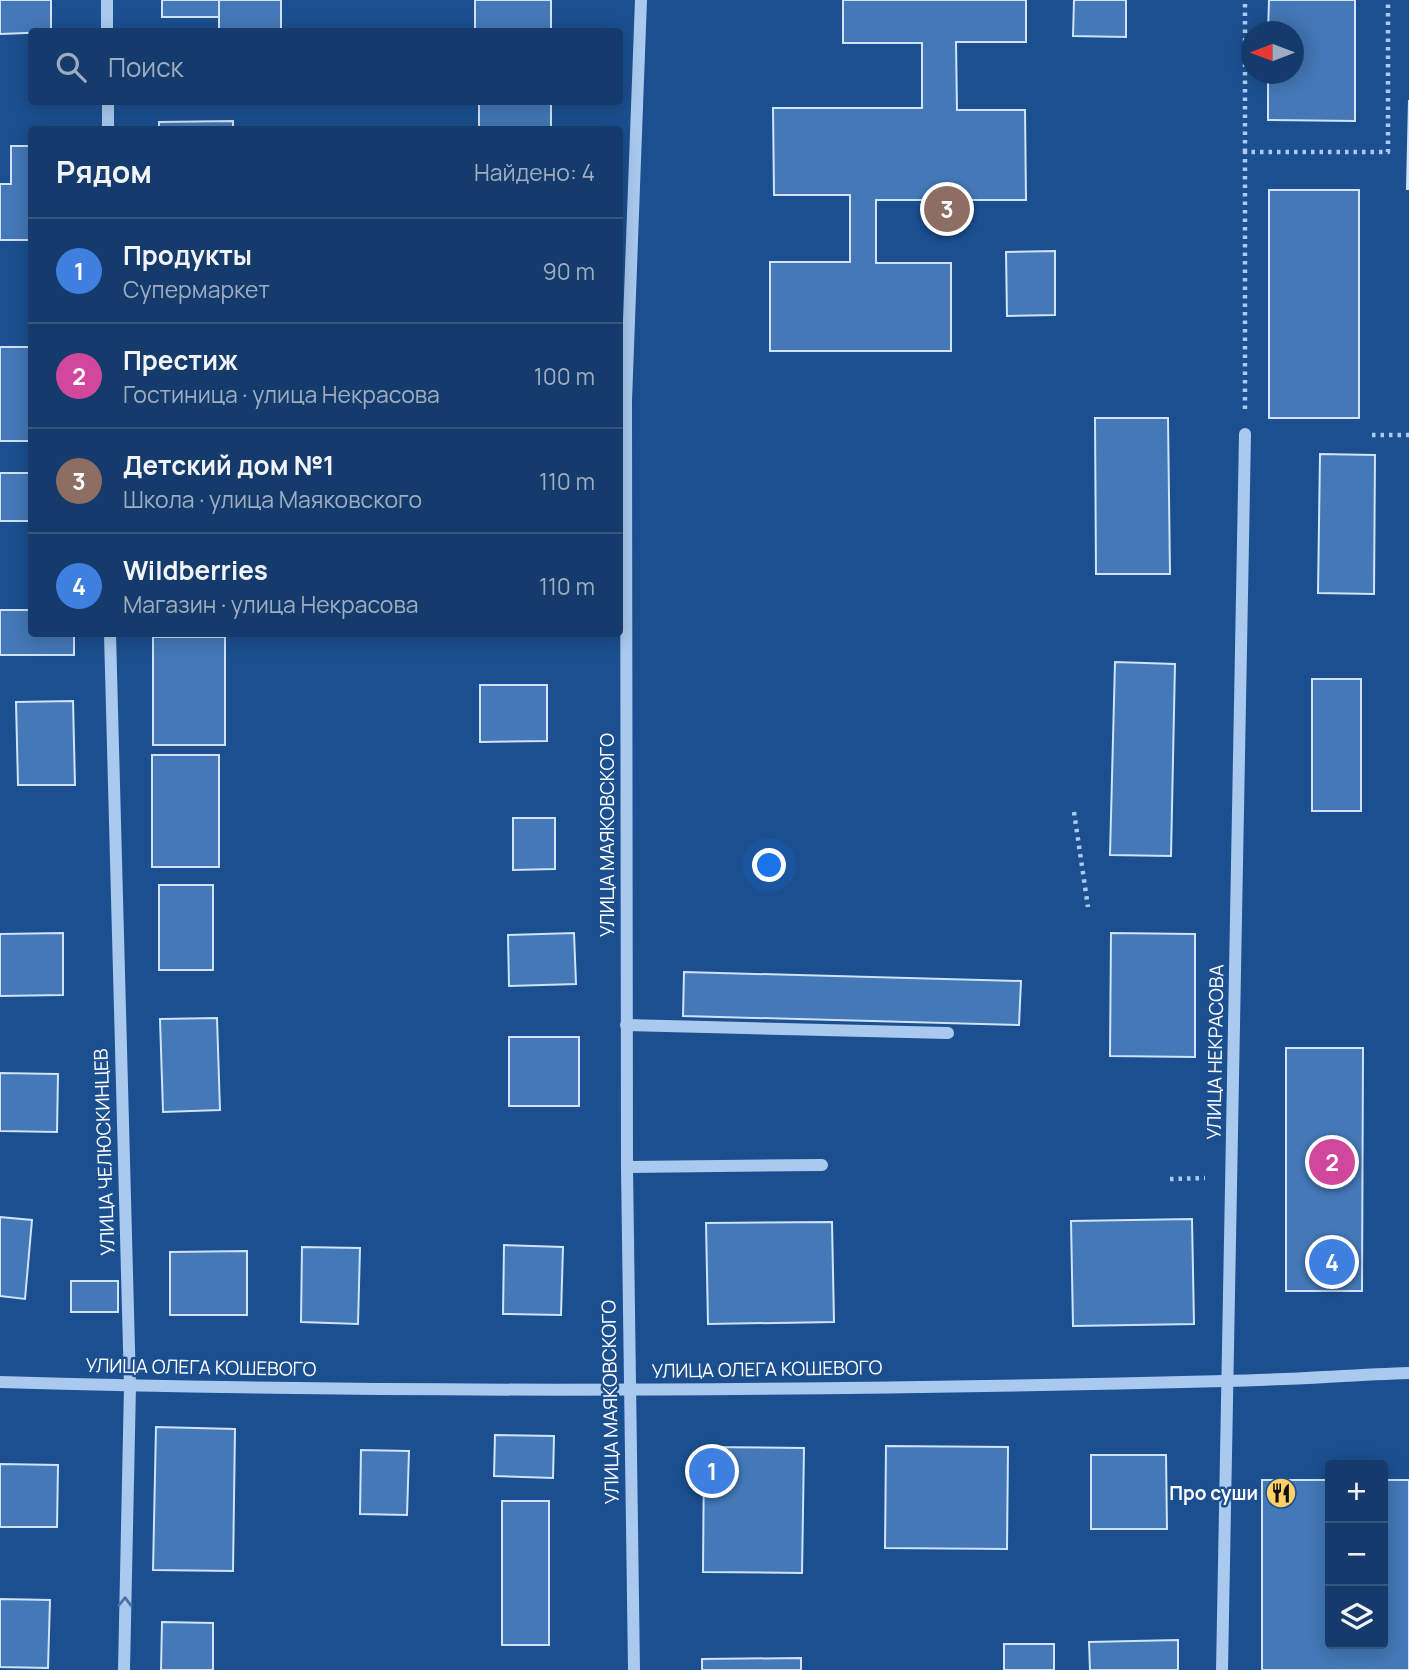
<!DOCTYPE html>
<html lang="ru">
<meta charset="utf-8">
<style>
:root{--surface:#143b6b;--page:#1d4271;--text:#f1f3f6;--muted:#9dadc1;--line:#33557e;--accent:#8abfa5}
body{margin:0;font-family:Manrope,sans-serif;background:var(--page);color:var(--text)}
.controls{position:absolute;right:21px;bottom:21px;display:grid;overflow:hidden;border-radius:7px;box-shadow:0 4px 18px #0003}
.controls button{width:63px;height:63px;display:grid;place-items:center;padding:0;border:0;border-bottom:2px solid var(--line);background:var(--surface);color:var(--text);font:35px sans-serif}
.compass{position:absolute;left:1241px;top:21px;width:63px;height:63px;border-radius:50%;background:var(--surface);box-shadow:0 4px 18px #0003;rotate:270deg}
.you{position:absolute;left:770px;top:866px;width:24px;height:24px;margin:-18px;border:5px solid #fff;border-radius:50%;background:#1a73e8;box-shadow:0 0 0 10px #1a73e833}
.badge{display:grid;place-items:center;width:46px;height:46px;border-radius:50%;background:var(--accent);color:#fff;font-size:23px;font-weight:700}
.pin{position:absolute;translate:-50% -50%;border:4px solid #fff;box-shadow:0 2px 7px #0006}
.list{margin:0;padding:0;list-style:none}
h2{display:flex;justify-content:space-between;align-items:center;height:91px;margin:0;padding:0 28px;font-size:30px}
h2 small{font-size:23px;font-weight:400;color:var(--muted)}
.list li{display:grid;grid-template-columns:46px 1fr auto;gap:21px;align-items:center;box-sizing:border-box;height:105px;padding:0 28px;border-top:2px solid var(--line)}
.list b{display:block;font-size:26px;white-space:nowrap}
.list p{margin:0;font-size:23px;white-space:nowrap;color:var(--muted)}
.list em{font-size:23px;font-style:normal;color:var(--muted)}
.icon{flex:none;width:38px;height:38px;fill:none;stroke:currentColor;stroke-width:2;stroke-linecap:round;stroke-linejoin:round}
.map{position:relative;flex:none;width:1409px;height:1670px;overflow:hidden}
.search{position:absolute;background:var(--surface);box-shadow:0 4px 18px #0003;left:28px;top:28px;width:595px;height:77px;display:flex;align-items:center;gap:18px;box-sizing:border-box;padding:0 24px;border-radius:7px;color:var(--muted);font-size:26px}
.panel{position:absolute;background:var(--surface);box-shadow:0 4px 18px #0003;left:28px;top:126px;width:595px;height:511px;border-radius:7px}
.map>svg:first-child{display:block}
.building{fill:#4478b7;stroke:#cfe3fa;stroke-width:2}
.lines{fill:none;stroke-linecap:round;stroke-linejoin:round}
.path{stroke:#a9c9ee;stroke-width:4.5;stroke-dasharray:3.5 5;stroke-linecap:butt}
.minor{stroke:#a9c9ee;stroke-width:12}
.oneway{stroke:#4674ac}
.labels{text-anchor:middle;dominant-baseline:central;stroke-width:5;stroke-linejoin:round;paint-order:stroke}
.street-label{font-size:19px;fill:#fff;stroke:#1b4f8f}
.poi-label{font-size:19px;font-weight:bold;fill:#fff;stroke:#1b4f8f;text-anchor:end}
</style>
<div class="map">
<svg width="1409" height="1670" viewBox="0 0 1409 1670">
<rect width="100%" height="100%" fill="#1b4f8f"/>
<g class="building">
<path d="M0,0H51V32L0,34Z"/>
<rect x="162" y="0" width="57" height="17"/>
<rect x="219" y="0" width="62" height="32"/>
<rect x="475" y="0" width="76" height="32"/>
<path d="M843,0H1026V42H956L957,110H1025L1026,200H876V263H951V351H770V262H850V195H774L773,108H922V43H843Z"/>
<path d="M1074,0H1126V37L1073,36Z"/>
<path d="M1269,0H1355V121L1268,120V74H1294V32H1268Z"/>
<path d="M1409,100V189H1407Z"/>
<rect x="479" y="102" width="72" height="28"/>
<path d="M233,121V130H159V122Z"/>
<path d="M11,146H32V240H0V184H11Z"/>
<rect x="1269" y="190" width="90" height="228"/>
<path d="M1055,251V315L1007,316L1006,252Z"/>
<rect x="0" y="347" width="32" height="94"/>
<path d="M1095,418H1168L1170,574H1096Z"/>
<path d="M1320,454L1375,455L1374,594L1318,593Z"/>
<rect x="0" y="473" width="32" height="48"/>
<path d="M0,610H32V634H74V655H0Z"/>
<rect x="153" y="637" width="72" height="108"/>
<path d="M1115,662L1175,664L1171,856L1110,855Z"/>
<rect x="1312" y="679" width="49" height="132"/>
<path d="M480,685H547V741L480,742Z"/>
<path d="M73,701L75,785H18L16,702Z"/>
<rect x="152" y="755" width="67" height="112"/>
<path d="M513,818H555V869L513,870Z"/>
<rect x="159" y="885" width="54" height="85"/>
<path d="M63,933V995L0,996V934Z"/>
<path d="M574,933L576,984L509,986L508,935Z"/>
<path d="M1111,933L1195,934V1057L1110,1056Z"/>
<path d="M684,972L1021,981L1019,1025L683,1016Z"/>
<path d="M217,1018L220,1110L163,1112L160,1019Z"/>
<rect x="509" y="1037" width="70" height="69"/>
<path d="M1286,1048H1363L1362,1291H1286Z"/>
<path d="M0,1073L58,1074L57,1132L0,1131Z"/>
<path d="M0,1217L32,1220L25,1299L0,1296Z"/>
<path d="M1192,1219L1194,1324L1073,1326L1071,1221Z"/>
<path d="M832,1222L834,1322L708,1324L706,1223Z"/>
<path d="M504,1245L563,1247L561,1315L503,1314Z"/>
<path d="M302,1247L360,1248L358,1324L301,1322Z"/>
<path d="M247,1251V1315H170V1252Z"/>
<rect x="71" y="1281" width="47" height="31"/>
<path d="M156,1427L235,1429L233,1571L153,1570Z"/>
<path d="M495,1435L554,1436L553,1478L494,1476Z"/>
<path d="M886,1446L1008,1447L1007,1549L885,1548Z"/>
<path d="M704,1447L804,1448L802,1573L703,1572Z"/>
<path d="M361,1450L409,1451L407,1515L360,1514Z"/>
<path d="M1091,1455H1166L1167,1529H1091Z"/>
<path d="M0,1464L58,1465L57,1527H0Z"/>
<path d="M1262,1480H1330V1644H1383V1480H1409V1670H1262Z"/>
<rect x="502" y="1501" width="47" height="144"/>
<path d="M0,1599L50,1600L48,1668L0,1667Z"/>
<path d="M162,1622L213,1623V1670H161Z"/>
<path d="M1178,1640V1670H1090L1089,1642Z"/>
<rect x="1004" y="1644" width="50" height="26"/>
<path d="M801,1658V1670H702V1659Z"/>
</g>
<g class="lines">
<g class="path">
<path d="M1245,152V0"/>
<path d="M1245,409V152H1388V0"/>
<path d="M1372,435H1409"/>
<path d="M1074,812L1088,907"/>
<path d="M1170,1179L1205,1178"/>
</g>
<g class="minor">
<path d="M107,0V32"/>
<path d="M108,102V130"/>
<path d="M110,634L130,1386L124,1670"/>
<path d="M626,1025L948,1033"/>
<path d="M627,1167L822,1165"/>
<path d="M0,1382C408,1394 817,1391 1225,1381C1286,1380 1348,1375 1409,1373"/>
<path d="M634,1670L627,1167L626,401L641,0"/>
<path d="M1222,1670L1245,434"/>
</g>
</g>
<defs><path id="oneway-chevron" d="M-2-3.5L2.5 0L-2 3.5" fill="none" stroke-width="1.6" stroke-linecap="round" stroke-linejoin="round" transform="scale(1.75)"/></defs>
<use class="oneway" href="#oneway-chevron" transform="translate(125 1602) rotate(-89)"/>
<defs>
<g id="restaurant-disc" transform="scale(1.575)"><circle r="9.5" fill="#ffd166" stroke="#1b4f8f"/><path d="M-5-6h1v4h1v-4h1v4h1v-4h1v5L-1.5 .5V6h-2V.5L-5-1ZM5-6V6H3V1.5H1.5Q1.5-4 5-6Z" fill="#111"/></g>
</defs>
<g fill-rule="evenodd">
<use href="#restaurant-disc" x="1281" y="1493"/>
</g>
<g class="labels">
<g class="street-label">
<text transform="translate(607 835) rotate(-90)">УЛИЦА МАЯКОВСКОГО</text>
<text transform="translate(1215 1052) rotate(-89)">УЛИЦА НЕКРАСОВА</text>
<text transform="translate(104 1152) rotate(-92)">УЛИЦА ЧЕЛЮСКИНЦЕВ</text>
<text transform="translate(201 1367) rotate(1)">УЛИЦА ОЛЕГА КОШЕВОГО</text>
<text transform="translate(767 1369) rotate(-1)">УЛИЦА ОЛЕГА КОШЕВОГО</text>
<text transform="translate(610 1402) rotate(-91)">УЛИЦА МАЯКОВСКОГО</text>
</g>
<g class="poi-label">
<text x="1258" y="1493">Про суши</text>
</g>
</g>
</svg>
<div class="controls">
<button>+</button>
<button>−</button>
<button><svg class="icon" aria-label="layers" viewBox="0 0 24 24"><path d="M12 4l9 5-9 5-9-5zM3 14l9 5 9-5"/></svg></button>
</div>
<svg class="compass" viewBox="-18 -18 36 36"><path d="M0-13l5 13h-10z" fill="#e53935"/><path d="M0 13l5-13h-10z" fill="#9dadc1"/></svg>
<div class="you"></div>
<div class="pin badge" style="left:712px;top:1471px;background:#3f7fe0">1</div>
<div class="pin badge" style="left:1332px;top:1162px;background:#d1479c">2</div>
<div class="pin badge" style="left:947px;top:209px;background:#8d6e63">3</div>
<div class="pin badge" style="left:1332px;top:1262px;background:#3f7fe0">4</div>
<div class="search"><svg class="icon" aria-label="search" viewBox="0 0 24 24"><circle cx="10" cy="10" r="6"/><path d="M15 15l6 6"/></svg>Поиск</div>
<section class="panel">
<h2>Рядом<small>Найдено: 4</small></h2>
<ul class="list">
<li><span class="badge" style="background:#3f7fe0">1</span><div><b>Продукты</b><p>Супермаркет</p></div><em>90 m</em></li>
<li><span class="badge" style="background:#d1479c">2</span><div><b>Престиж</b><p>Гостиница · улица Некрасова</p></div><em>100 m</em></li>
<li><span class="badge" style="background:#8d6e63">3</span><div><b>Детский дом №1</b><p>Школа · улица Маяковского</p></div><em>110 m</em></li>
<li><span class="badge" style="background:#3f7fe0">4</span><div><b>Wildberries</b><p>Магазин · улица Некрасова</p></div><em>110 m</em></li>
</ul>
</section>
</div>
